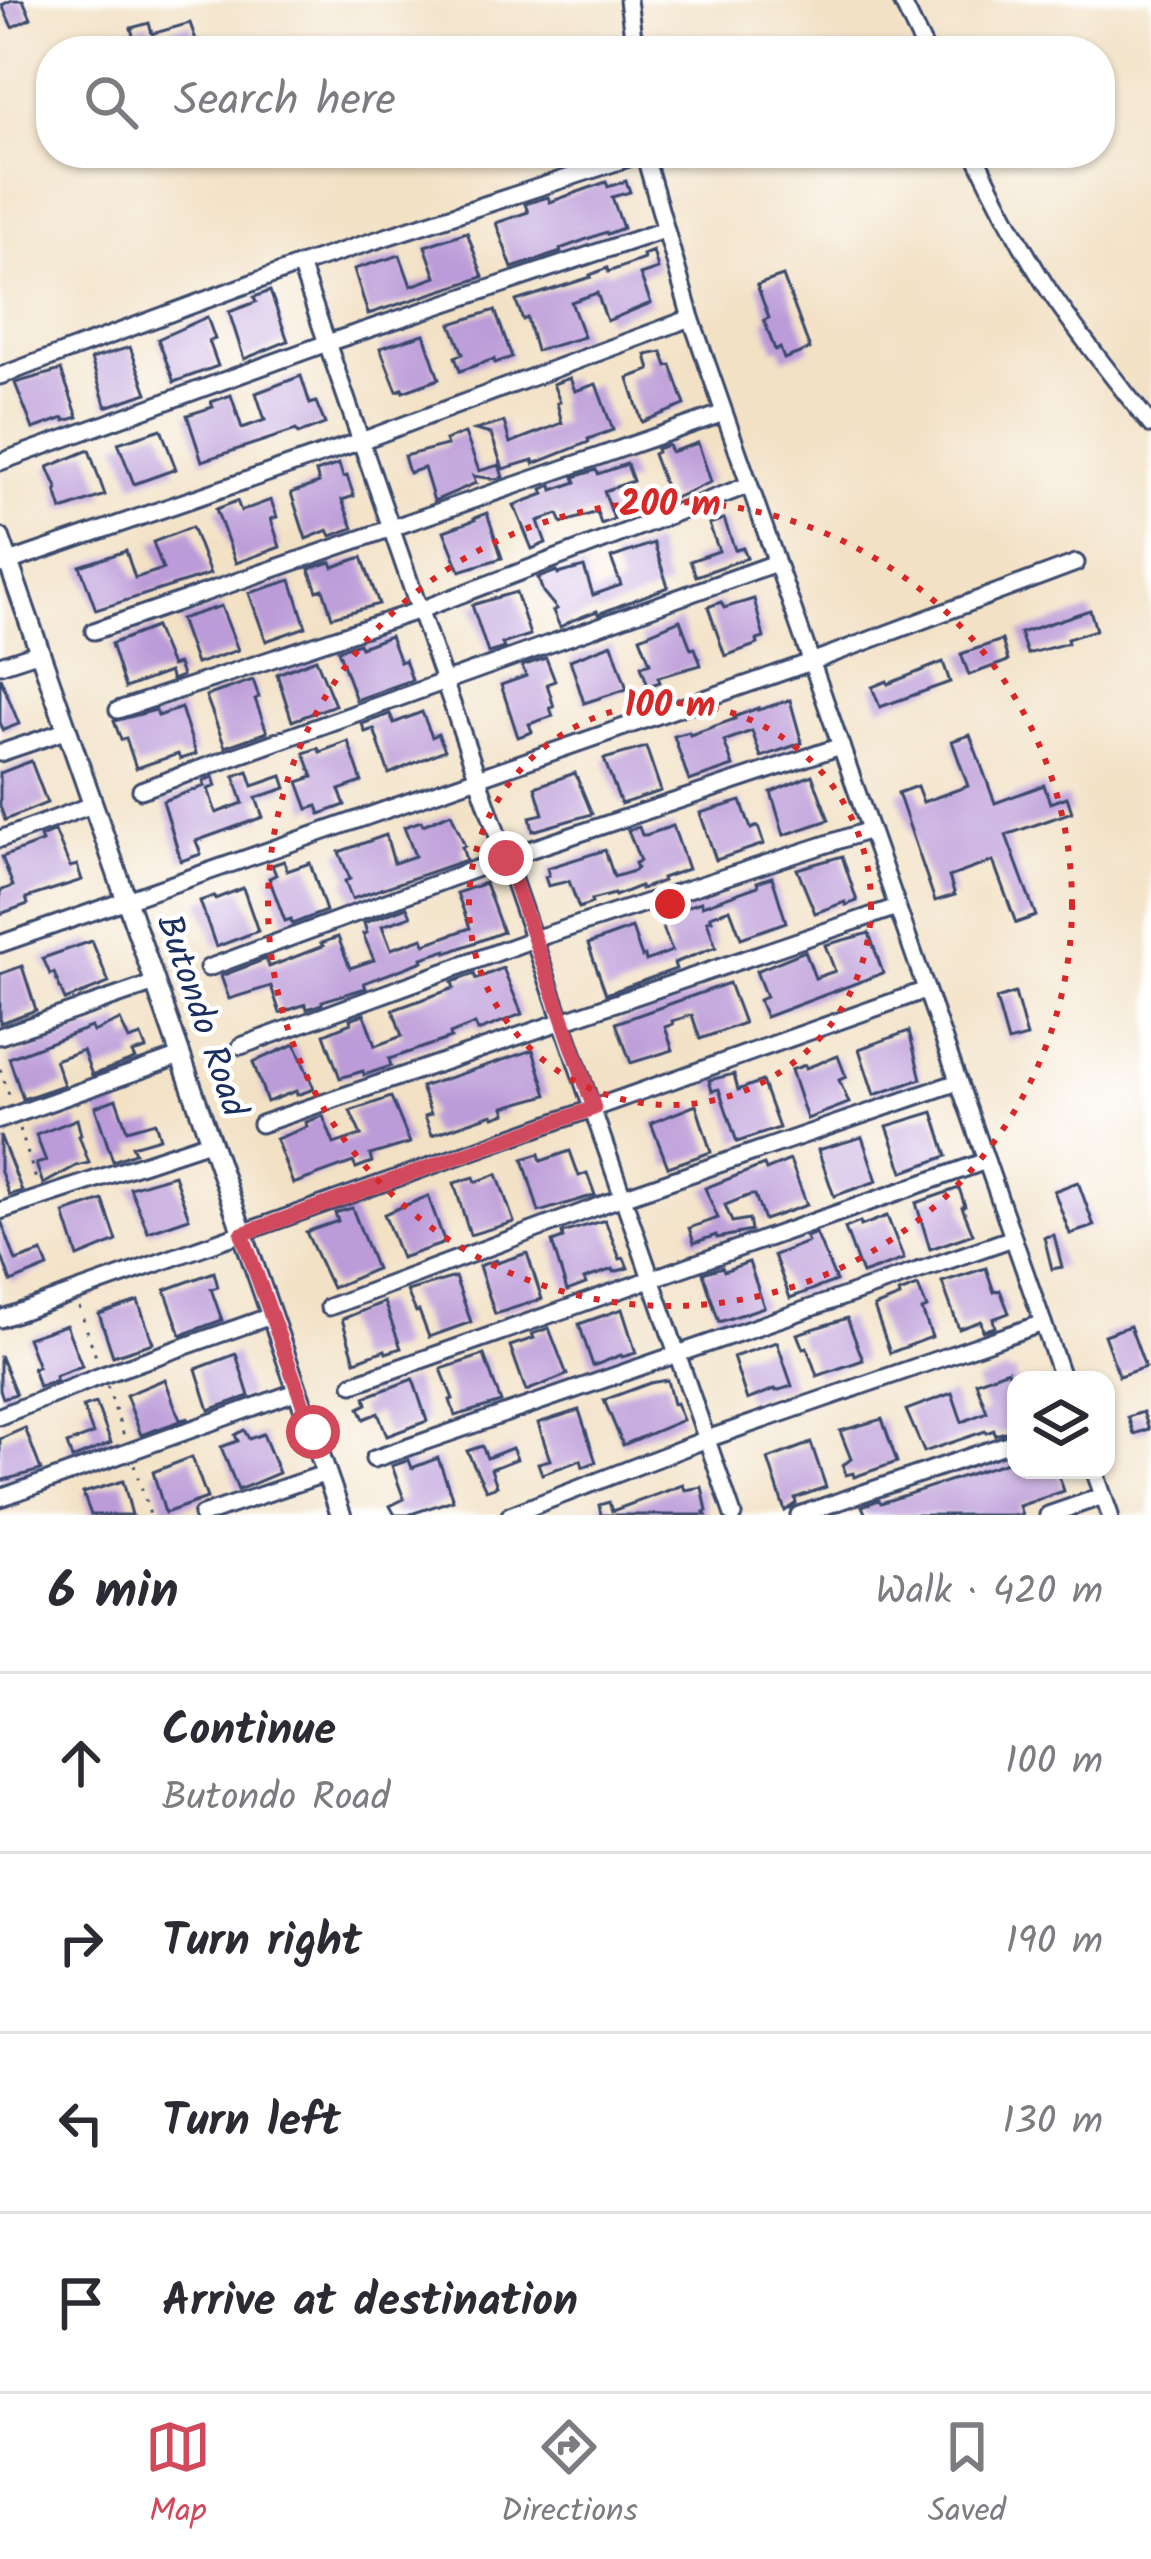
<!DOCTYPE html>
<meta charset="utf-8">
<style>
:root{--surface:#fff;--page:#f7f7f7;--text:#2b2b33;--muted:#7c7c81;--line:#e1e1e2;--accent:#d1495b}
body{margin:0;font-family:Kalam,sans-serif;background:var(--page);color:var(--text)}
.controls{position:absolute;right:36px;bottom:36px;display:grid;overflow:hidden;border-radius:24px;box-shadow:0 3px 9px #0004}
.controls button{width:108px;height:108px;display:grid;place-items:center;padding:0;border:0;border-bottom:3px solid var(--line);background:var(--surface);color:var(--text);font:60px sans-serif}
.stop{position:absolute;width:36px;height:36px;margin:-27px;border:9px solid #d1495b;border-radius:50%;background:#fff}
.stop.end{background:#d1495b;border-color:#fff;box-shadow:0 3px 12px #0008}
.list{margin:0;padding:0;list-style:none}
h2{display:flex;justify-content:space-between;align-items:center;height:156px;margin:0;padding:0 48px;font-size:51px}
h2 small{font-size:39px;font-weight:400;color:var(--muted)}
.list li{display:grid;grid-template-columns:78px 1fr auto;gap:36px;align-items:center;box-sizing:border-box;height:180px;padding:0 48px;border-top:3px solid var(--line)}
.list b{display:block;font-size:45px;white-space:nowrap}
.list p{margin:0;font-size:39px;white-space:nowrap;color:var(--muted)}
.list em{font-size:39px;font-style:normal;color:var(--muted)}
.icon{flex:none;width:66px;height:66px;fill:none;stroke:currentColor;stroke-width:2;stroke-linecap:round;stroke-linejoin:round}
.map{position:relative;flex:none;width:1151px;height:1515px;overflow:hidden}
.search{position:absolute;background:var(--surface);box-shadow:0 3px 9px #0004;left:36px;right:36px;top:36px;height:132px;display:flex;align-items:center;gap:30px;box-sizing:border-box;padding:0 42px;border-radius:48px;color:var(--muted);font-size:45px}
.sheet{height:876px;background:var(--surface)}
nav{display:flex;justify-content:space-around;align-items:center;box-sizing:border-box;height:168px;border-top:3px solid var(--line);background:var(--surface);font-size:33px;color:var(--muted)}
nav a{display:grid;justify-items:center;gap:6px}
nav .on{color:var(--accent)}
.map>svg:first-child{display:block}
.building{fill:#bb9bd8}
.lines{fill:none;stroke-linecap:round;stroke-linejoin:round}
.minor-casing{stroke:#3b4a6d;stroke-width:21}
.tertiary-casing{stroke:#3b4a6d;stroke-width:24}
.path{stroke:#3b4a6d;stroke-width:3;stroke-dasharray:3 9;stroke-linecap:butt}
.minor{stroke:#fff;stroke-width:15}
.tertiary{stroke:#fff;stroke-width:18}
.route{stroke:#d1495b;stroke-width:15}
.ring{fill:none;stroke:#d62828;stroke-width:6;stroke-dasharray:6 12}
.labels{text-anchor:middle;dominant-baseline:central;stroke-width:9;stroke-linejoin:round;paint-order:stroke}
.street-label{font-size:36px;fill:#1b2f5e;stroke:#fff}
.centre{fill:#d62828;stroke:#fff;stroke-width:6}
.ring-label{font-size:36px;text-anchor:middle;font-weight:bold;fill:#d62828;stroke:#fff;stroke-width:9;stroke-linejoin:round;paint-order:stroke}
</style>
<div class="map">
<svg width="1151" height="1515" viewBox="0 0 1151 1515">
<rect width="100%" height="100%" fill="#fff"/>
<filter id="ink" filterUnits="userSpaceOnUse"><feTurbulence type="fractalNoise" baseFrequency=".00833" numOctaves="2"/><feDisplacementMap in="SourceGraphic" scale="24" xChannelSelector="R" yChannelSelector="G"/><feConvolveMatrix kernelMatrix="1 2 1 2 8 2 1 2 1" color-interpolation-filters="sRGB"/></filter>
<filter id="wash" filterUnits="userSpaceOnUse"><feTurbulence type="fractalNoise" baseFrequency=".004" numOctaves="4" result="noise"/><feDisplacementMap in="SourceGraphic" scale="48" xChannelSelector="R" yChannelSelector="G"/><feGaussianBlur stdDeviation="2.7" result="paint"/><feColorMatrix in="noise" values="0 0 0 0 0 0 0 0 0 0 0 0 0 0 0 0 0 1.4 0 .05"/><feComposite in="paint" operator="in"/></filter>
<g filter="url(#wash)">
<rect width="100%" height="100%" fill="#f2e1c5"/>
<g id="blocks">
<g class="building">
<path d="M12,0H23L31,18L12,27L2,5Z"/>
<path d="M149,23L152,34L190,23L200,51H163L162,47L137,51L131,28Z"/>
<path d="M626,181L630,192L612,197L623,228L607,234L606,232L560,249L561,252L512,268L496,223L528,212L525,204L548,197L550,202L606,182L608,187Z"/>
<path d="M467,232L483,277L368,314L354,269L400,255L411,286L436,277L425,246Z"/>
<path d="M653,251L658,269L640,275L651,303L607,321L597,293L571,302L584,337L536,351L527,318L523,320L516,301L591,277L590,275L607,268L608,272L644,259L643,255Z"/>
<path d="M783,276L810,349L784,359L780,348L775,350L764,320L769,318L757,285Z"/>
<path d="M270,291L288,341L244,359L229,312L256,302L254,297Z"/>
<path d="M495,310L512,357L495,363L494,359L460,371L455,357L463,354L451,324Z"/>
<path d="M207,317L215,339L209,341L218,366L174,382L158,339Z"/>
<path d="M424,334L439,379L403,392L402,389L397,391L380,348Z"/>
<path d="M130,347L147,393L106,407L91,359Z"/>
<path d="M662,352L667,366L671,365L685,405L642,422L628,378L650,370L646,355Z"/>
<path d="M61,370L78,417L65,421L64,418L33,429L15,383Z"/>
<path d="M301,376L310,404L316,402L325,424L298,434L296,430L202,461L187,415L213,407L211,402L231,395L242,428L265,420L256,393Z"/>
<path d="M570,378L575,391L596,384L613,430L588,439L589,442L534,464L533,460L503,469L491,434L475,430L504,422L510,443L562,423L557,403L560,402L553,384Z"/>
<path d="M161,429L176,469L134,484L118,443Z"/>
<path d="M465,433L479,471L499,465L503,477L496,479L473,476L476,483L434,501L424,468L409,473L404,456L447,445L445,440Z"/>
<path d="M698,443L711,482L670,500L653,454L657,452L656,449L668,445L671,452Z"/>
<path d="M89,450L105,495L62,510L56,491L58,490L48,467Z"/>
<path d="M339,464L343,477L347,476L354,496L342,500L353,528L331,536L328,530L306,539L291,493L319,483L316,472Z"/>
<path d="M627,464L633,481L604,491L614,519L601,524L597,512L562,523L558,514L538,521L546,543L532,549L514,505L544,494L542,489L552,485L553,490L576,482L574,477L596,470L598,474Z"/>
<path d="M271,500L277,517L271,519L280,547L236,563L216,509L237,501L241,511Z"/>
<path d="M487,513L502,558L460,571L444,531L475,520L474,518Z"/>
<path d="M724,519L735,550L743,548L747,558L696,576L690,561L719,551L709,524Z"/>
<path d="M192,527L210,574L96,610L80,566L126,551L135,578L163,569L153,542Z"/>
<path d="M654,543L668,587L598,614L597,611L573,620L560,627L553,611L557,609L543,592L538,578L557,571L558,574L584,567L593,595L621,585L611,558Z"/>
<path d="M362,557L379,604L332,617L323,589L317,591L309,569L331,562L333,567Z"/>
<path d="M291,580L306,627L266,641L249,593Z"/>
<path d="M516,592L530,635L502,644L504,648L488,653L472,605Z"/>
<path d="M754,599L764,638L757,640L758,644L725,656L708,607L721,602L724,608Z"/>
<path d="M221,606L238,650L196,664L180,619Z"/>
<path d="M1090,610L1096,630L1067,639L1068,643L1027,654L1020,633Z"/>
<path d="M680,620L691,649L695,648L701,665L658,677L660,682L648,686L641,666L650,663L640,637Z"/>
<path d="M155,627L171,666L178,664L182,676L172,680L169,672L125,688L111,644Z"/>
<path d="M390,636L400,662L405,660L412,680L356,700L338,650L359,643L361,647Z"/>
<path d="M1002,640L1008,661L969,675L961,654Z"/>
<path d="M612,644L627,689L584,703L570,660Z"/>
<path d="M546,658L555,681L547,684L554,707L550,708L553,716L529,724L532,732L518,737L501,685L526,676L522,666Z"/>
<path d="M316,659L335,705L292,721L277,674Z"/>
<path d="M943,662L950,682L880,707L872,687L887,681L888,684Z"/>
<path d="M0,677L19,724L3,730L0,722Z"/>
<path d="M253,680L259,697L255,699L267,732L225,747L206,696Z"/>
<path d="M790,700L802,743L761,757L752,731L724,741L733,766L689,781L674,736L689,732L690,735L735,719L734,717L758,708V710Z"/>
<path d="M181,708L196,754L180,759L178,754L136,768L126,738L121,740L114,721L156,710L158,716Z"/>
<path d="M422,712L432,737L438,734L445,750L389,774L374,729L365,732L362,724L390,714L394,723Z"/>
<path d="M970,735L995,803L1044,785L1050,803L1067,797L1072,812L1006,835L1036,916L1016,923L993,861L949,877L955,895L935,901L898,793L917,786L923,802L968,786L952,741Z"/>
<path d="M348,741L362,782L339,790L345,805L320,814L317,806L308,809L298,782L313,777L304,753L318,748L320,752Z"/>
<path d="M646,747L661,791L621,804L604,759Z"/>
<path d="M31,761L47,803L5,820L0,806V773Z"/>
<path d="M248,771L253,786L282,776L286,788L256,798L263,817L196,841L201,854L181,861L163,801L205,786L203,781L213,777L216,786L208,789L216,813L243,803L234,776Z"/>
<path d="M575,773L592,814L533,831L530,817L543,814L535,787Z"/>
<path d="M812,775L829,820L784,835L771,792Z"/>
<path d="M741,801L751,829L758,826L764,844L716,860L700,813Z"/>
<path d="M451,813L465,846L462,847L466,860L352,899L345,881L350,879L339,852L386,835L394,863L415,856L404,827L421,821L423,825Z"/>
<path d="M673,826L688,869L662,878L663,881L641,889L640,886L615,896L614,894L591,900L592,903L579,908L569,881L548,886L545,877L549,875L547,868L605,850L614,877L634,871L637,868L635,863L640,861L628,830L639,827L642,835H646Z"/>
<path d="M55,831L70,867L77,865L82,880L26,898L28,904L0,914V891L13,886L2,857L42,842L40,837Z"/>
<path d="M842,856L857,901L846,905L845,902L815,913L797,869Z"/>
<path d="M284,861L287,871L310,863L326,911L292,924L291,919L285,921L269,878L276,875L272,865Z"/>
<path d="M772,877L786,922L741,938L730,909L710,916L712,920L707,921L716,947L674,963L676,969L606,994L588,944L632,928L642,957L645,956L646,961L672,951L657,912L673,907L674,911L701,902L702,906L758,886L757,882Z"/>
<path d="M485,883L503,932L447,953V950L422,958L423,961L364,983L366,988L322,1001V1004L307,1009L306,1004L280,1013L271,986L229,999L221,976L266,959L269,967L323,946L321,943L338,937L350,968L374,960L363,934L367,933L364,923L407,907L411,916L382,926L391,949L423,938L425,944L470,928L457,893Z"/>
<path d="M243,888L258,931L216,947L200,901L214,896L215,899Z"/>
<path d="M869,933L883,973L766,1017L759,1000L766,997L756,971L805,951L815,978L835,971L825,945Z"/>
<path d="M92,941L109,983L65,1000L54,973L50,974L43,958Z"/>
<path d="M22,966L36,1010L0,1023V974Z"/>
<path d="M503,968L522,1014L478,1031L475,1024L450,1034L451,1038L389,1059L391,1066L364,1075L363,1071L340,1078L324,1034L351,1023L350,1019L364,1014L375,1046L402,1036L393,1010L454,988L452,982L474,974L476,979Z"/>
<path d="M729,983L744,1023L700,1039L692,1015L672,1021L673,1024L665,1027L673,1050L631,1063L616,1023Z"/>
<path d="M1015,993L1027,1037L1008,1042L996,999Z"/>
<path d="M120,1020L129,1040L141,1036L146,1049L132,1053L135,1059L92,1075L83,1050L55,1060L64,1085L23,1099L9,1058L91,1027L93,1032Z"/>
<path d="M909,1031L921,1079L874,1095L859,1049Z"/>
<path d="M295,1044L314,1089L297,1095L296,1091L267,1102L253,1062Z"/>
<path d="M533,1050L547,1095L504,1107L506,1113L494,1117L493,1114L432,1135L425,1116L431,1114L421,1087Z"/>
<path d="M838,1056L846,1077L839,1080L849,1103L807,1119L791,1070L805,1065L806,1068Z"/>
<path d="M734,1074L738,1090L762,1081L779,1128L737,1142L719,1089L712,1091L709,1080Z"/>
<path d="M391,1097L410,1143L370,1155L372,1162L356,1168L353,1162L293,1184L276,1139L307,1127L306,1122L323,1116L334,1144L361,1135L350,1111Z"/>
<path d="M116,1099L127,1130L155,1122L160,1138L132,1146L135,1153L113,1161L95,1107Z"/>
<path d="M696,1105L711,1152L668,1167L651,1123Z"/>
<path d="M933,1112L947,1156L903,1172L887,1126Z"/>
<path d="M77,1119L81,1135L79,1136L89,1163L76,1166L43,1184L36,1164L46,1161L36,1135Z"/>
<path d="M0,1135L22,1191L9,1195L0,1169Z"/>
<path d="M862,1137L877,1181L834,1196L818,1150Z"/>
<path d="M570,1151L579,1176L587,1173L595,1195L539,1212L523,1159L539,1154L541,1161Z"/>
<path d="M790,1160L807,1205L764,1220L755,1195H750L725,1205L732,1222L749,1219L751,1231L717,1238L716,1235L694,1243L689,1228L718,1218L705,1188L764,1165L766,1170Z"/>
<path d="M497,1174L514,1222L470,1235L454,1183L474,1177L476,1182Z"/>
<path d="M174,1175L189,1218L148,1232L130,1188Z"/>
<path d="M1078,1182L1094,1226L1070,1234L1054,1191Z"/>
<path d="M959,1188L965,1206L962,1207L973,1234L930,1249L916,1203Z"/>
<path d="M428,1196L445,1243L401,1258L384,1214Z"/>
<path d="M103,1200L117,1241L78,1257L64,1213Z"/>
<path d="M352,1208L376,1269L332,1288L306,1232L338,1221L335,1213Z"/>
<path d="M887,1216L904,1259L862,1274L845,1228L860,1222L861,1226Z"/>
<path d="M605,1220L620,1259L624,1258L628,1268L614,1272L613,1269L584,1279L586,1284L567,1291L552,1242L563,1238L562,1233Z"/>
<path d="M0,1223H2L16,1261L42,1252L48,1267L11,1282L0,1251Z"/>
<path d="M816,1233L836,1281L790,1298L774,1255L808,1242L806,1237Z"/>
<path d="M1054,1235L1062,1267L1052,1269L1044,1237Z"/>
<path d="M527,1253L542,1299L495,1314L479,1266L496,1260L497,1263Z"/>
<path d="M749,1262L764,1307L719,1322L703,1273L722,1267L724,1271Z"/>
<path d="M986,1268L994,1292L1000,1290L1009,1313L993,1319L995,1327L983,1331L981,1321L959,1329L942,1282Z"/>
<path d="M214,1272L218,1287L211,1289L222,1320L181,1335L165,1290Z"/>
<path d="M455,1277L471,1322L429,1337L419,1311L416,1312L407,1291Z"/>
<path d="M918,1286L927,1308L922,1310L932,1337L890,1353L874,1307L900,1297L899,1293Z"/>
<path d="M138,1301L153,1343L113,1356L99,1314Z"/>
<path d="M384,1302L401,1348L386,1353L385,1350L355,1361L342,1319Z"/>
<path d="M622,1309L636,1353L622,1357L621,1355L593,1366L579,1324Z"/>
<path d="M847,1318L863,1360L817,1376L807,1347L803,1349L797,1334Z"/>
<path d="M66,1325L82,1366L55,1376L56,1381L39,1387L33,1368L38,1367L27,1338Z"/>
<path d="M1130,1326L1145,1367L1119,1376L1104,1335Z"/>
<path d="M549,1328L567,1375L526,1391L510,1346L534,1338L532,1334Z"/>
<path d="M777,1342L792,1386L776,1391L775,1389L747,1400L733,1357Z"/>
<path d="M236,1354L249,1396L209,1410L196,1369Z"/>
<path d="M0,1355L16,1394L3,1398L0,1390Z"/>
<path d="M484,1355L501,1402L455,1416L450,1400L453,1399L441,1369Z"/>
<path d="M1008,1370L1009,1374L1016,1371V1429L995,1435L994,1430L986,1433L985,1431L924,1452L906,1410L952,1393L962,1422L987,1412L976,1382Z"/>
<path d="M165,1379L180,1420L189,1418L141,1435L126,1395Z"/>
<path d="M413,1379L427,1421L387,1436L378,1413L364,1419L359,1408L367,1404L365,1397Z"/>
<path d="M667,1380L673,1404L676,1403L683,1420L623,1445L604,1400L650,1383Z"/>
<path d="M96,1403L111,1443L72,1459L67,1444L93,1434L83,1407Z"/>
<path d="M579,1410L596,1462L583,1467L581,1460L542,1474L538,1463L550,1460L538,1423Z"/>
<path d="M1143,1412L1149,1429L1134,1434L1128,1417Z"/>
<path d="M882,1419L897,1462L854,1477L853,1473L846,1475L843,1465L851,1459L840,1431Z"/>
<path d="M25,1428L41,1470L0,1481V1439Z"/>
<path d="M244,1430L249,1439L263,1434L279,1473L238,1490L221,1447L238,1441L235,1435Z"/>
<path d="M811,1443L826,1487L795,1498L796,1503L785,1511L768,1459Z"/>
<path d="M482,1446L487,1458L512,1448L517,1459L491,1469L497,1486L486,1490L467,1451Z"/>
<path d="M192,1457L207,1498L165,1513L153,1472Z"/>
<path d="M438,1458L453,1500L408,1515H395L390,1506L404,1499L392,1466L409,1460L412,1468Z"/>
<path d="M1016,1459V1470H1057L1064,1491L1019,1506L1022,1515H866L862,1506L879,1500L881,1503Z"/>
<path d="M123,1481L132,1515H91L83,1493Z"/>
<path d="M683,1485L685,1490L702,1487L707,1511L704,1512L706,1515H601L599,1505L609,1502L612,1511Z"/>
</g>
</g>
</g>
<g filter="url(#ink)">
<use href="#blocks" fill-opacity="0" stroke="#3b4a6d" stroke-width="3"/>
<g class="lines">
<g class="minor-casing">
<g id="minor">
<path d="M628,0L635,51"/>
<path d="M901,0L926,51"/>
<path d="M974,153C997,200 1021,248 1050,292C1081,338 1116,381 1151,425"/>
<path d="M300,265L733,1515"/>
<path d="M0,376L300,265L644,153L691,318L1063,1380"/>
<path d="M0,462L327,343L664,230"/>
<path d="M0,565L361,441L691,318"/>
<path d="M94,631L724,413"/>
<path d="M0,665L40,652"/>
<path d="M118,710L420,610L749,485"/>
<path d="M0,753L68,730"/>
<path d="M141,790L776,563"/>
<path d="M0,839L92,805"/>
<path d="M0,944L811,662L1076,563"/>
<path d="M208,968L505,858L841,746"/>
<path d="M0,1036L155,983"/>
<path d="M241,1046L534,939L870,830"/>
<path d="M0,1120L180,1056"/>
<path d="M261,1124L897,907"/>
<path d="M0,1211L209,1142"/>
<path d="M329,1307L623,1197L958,1082"/>
<path d="M0,1319L926,990"/>
<path d="M353,1384L986,1161"/>
<path d="M0,1416L103,1375L271,1316"/>
<path d="M374,1459L1013,1238"/>
<path d="M1094,1470L1110,1515"/>
<path d="M0,1498L298,1391"/>
<path d="M202,1515L327,1473"/>
<path d="M510,1515L707,1439L1043,1323"/>
<path d="M799,1515L1016,1441"/>
<path d="M1048,1515L1103,1496"/>
</g>
</g>
<g class="tertiary-casing">
<path id="tertiary" d="M0,538L341,1515"/>
</g>
<g class="path">
<path d="M0,1069L12,1103"/>
<path d="M20,1129L37,1183"/>
<path d="M79,1307L97,1360"/>
<path d="M107,1386L125,1439"/>
<path d="M134,1465L150,1515"/>
</g>
<use href="#minor" class="minor"/>
<use href="#tertiary" class="tertiary"/>
</g>
</g>
<g class="lines" filter="url(#ink)">
<path class="route" d="M313,1432L242,1234L594,1108L506,858"/>
</g>
<g class="ring">
<circle cx="670" cy="904" r="201"/>
<circle cx="670" cy="904" r="402"/>
</g>
<g class="labels">
<g class="street-label">
<text transform="translate(200 1016) rotate(71)">Butondo Road</text>
</g>
</g>
<circle cx="670" cy="904" r="18" class="centre"/>
<g class="ring-label">
<text x="670" y="515">200 m</text>
<text x="670" y="716">100 m</text>
</g>
</svg>
<div class="controls">
<button><svg class="icon" aria-label="layers" viewBox="0 0 24 24"><path d="M12 4l9 5-9 5-9-5zM3 14l9 5 9-5"/></svg></button>
</div>
<div class="stop" style="left:313px;top:1432px"></div>
<div class="stop end" style="left:506px;top:858px"></div>
<div class="search"><svg class="icon" aria-label="search" viewBox="0 0 24 24"><circle cx="10" cy="10" r="6"/><path d="M15 15l6 6"/></svg>Search here</div>
</div>
<section class="sheet">
<h2>6 min<small>Walk · 420 m</small></h2>
<ul class="list">
<li><svg class="icon" aria-label="ahead" viewBox="0 0 24 24"><path d="M12 20V5M6 11l6-6 6 6"/></svg><div><b>Continue</b><p>Butondo Road</p></div><em>100 m</em></li>
<li><svg class="icon" aria-label="right" viewBox="0 0 24 24"><path d="M7 20v-9h11M14 6l5 5-5 5"/></svg><div><b>Turn right</b></div><em>190 m</em></li>
<li><svg class="icon" aria-label="left" viewBox="0 0 24 24"><path d="M17 20v-9H6M10 6l-5 5 5 5"/></svg><div><b>Turn left</b></div><em>130 m</em></li>
<li><svg class="icon" aria-label="arrive" viewBox="0 0 24 24"><path d="M6 21V4h12l-3 4 3 4H6"/></svg><div><b>Arrive at destination</b></div></li>
</ul>
</section>
<nav>
<a class="on"><svg class="icon" aria-label="map" viewBox="0 0 24 24"><path d="M3 6l6-2 6 2 6-2v14l-6 2-6-2-6 2zM9 4v14M15 6v14"/></svg>Map</a>
<a><svg class="icon" aria-label="directions" viewBox="0 0 24 24"><path d="M12 3l9 9-9 9-9-9zM9 14v-3h6M13 9l2 2-2 2"/></svg>Directions</a>
<a><svg class="icon" aria-label="saved" viewBox="0 0 24 24"><path d="M7 4h10v16l-5-4-5 4z"/></svg>Saved</a>
</nav>
